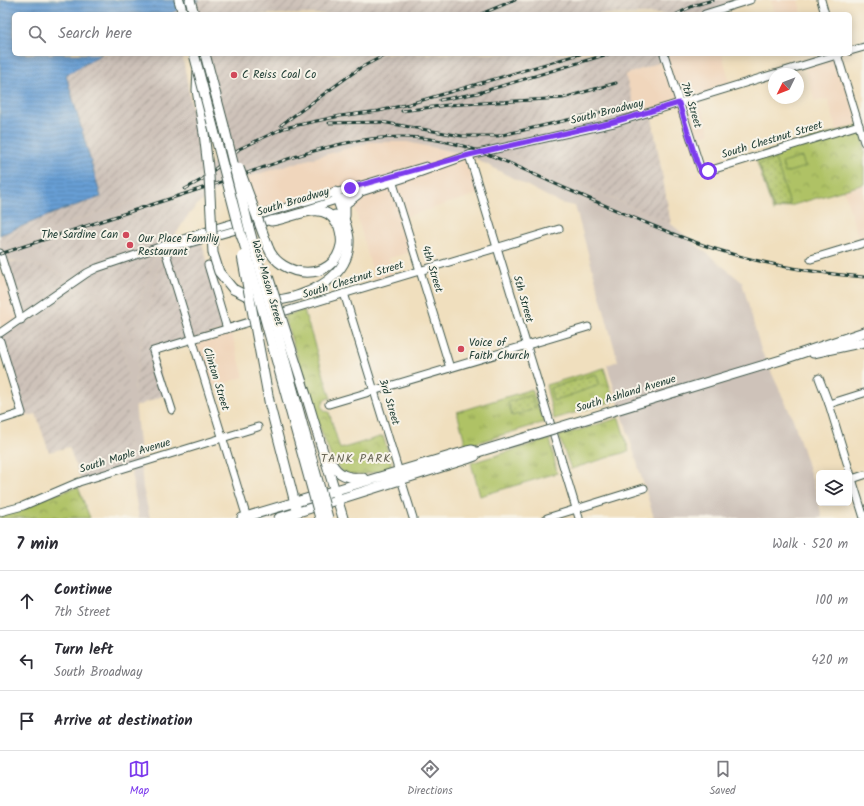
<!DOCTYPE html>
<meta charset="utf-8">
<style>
:root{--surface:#fff;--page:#f2f2f3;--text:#2b2b33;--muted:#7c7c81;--line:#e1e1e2;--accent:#7c3aed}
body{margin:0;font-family:Kalam,sans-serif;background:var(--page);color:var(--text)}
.controls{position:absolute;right:12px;bottom:12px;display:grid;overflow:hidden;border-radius:6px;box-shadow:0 2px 10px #0003}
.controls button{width:36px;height:36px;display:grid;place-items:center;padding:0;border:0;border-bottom:1px solid var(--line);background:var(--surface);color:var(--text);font:20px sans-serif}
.compass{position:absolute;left:768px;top:68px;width:36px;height:36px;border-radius:50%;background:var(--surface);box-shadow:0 2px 10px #0003;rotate:227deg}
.stop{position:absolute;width:12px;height:12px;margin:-9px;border:3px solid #7c3aed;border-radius:50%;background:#fff}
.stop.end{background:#7c3aed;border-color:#fff;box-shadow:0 1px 4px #0008}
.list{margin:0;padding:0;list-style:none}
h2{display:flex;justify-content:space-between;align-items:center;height:52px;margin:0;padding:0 16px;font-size:17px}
h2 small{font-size:13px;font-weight:400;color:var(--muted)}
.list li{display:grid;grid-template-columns:26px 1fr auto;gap:12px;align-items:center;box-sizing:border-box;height:60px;padding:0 16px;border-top:1px solid var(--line)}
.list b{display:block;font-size:15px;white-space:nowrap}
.list p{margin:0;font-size:13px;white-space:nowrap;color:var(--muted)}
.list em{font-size:13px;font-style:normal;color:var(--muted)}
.icon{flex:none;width:22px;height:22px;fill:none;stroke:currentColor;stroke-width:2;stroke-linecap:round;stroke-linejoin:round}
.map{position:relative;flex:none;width:864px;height:518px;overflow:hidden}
.search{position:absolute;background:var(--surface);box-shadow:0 2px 10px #0003;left:12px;right:12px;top:12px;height:44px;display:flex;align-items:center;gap:10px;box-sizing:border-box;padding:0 14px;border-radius:6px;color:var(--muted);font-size:15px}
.sheet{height:232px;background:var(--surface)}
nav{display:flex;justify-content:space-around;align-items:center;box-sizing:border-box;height:56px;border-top:1px solid var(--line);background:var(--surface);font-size:11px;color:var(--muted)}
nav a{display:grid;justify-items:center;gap:2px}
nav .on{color:var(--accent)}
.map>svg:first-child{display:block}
.built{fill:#f0d6bc}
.industrial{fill:url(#industrial-furrows)}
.railway{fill:#cec2b9;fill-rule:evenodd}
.grass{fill:url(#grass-tufts);stroke:#67804c}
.park{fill:url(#park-crowns);stroke:#67804c}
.garden{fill:url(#garden-dots);stroke:#67804c}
.pitch{fill:#afc265;stroke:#67804c}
.water{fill:url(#water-rules);stroke:#436e84}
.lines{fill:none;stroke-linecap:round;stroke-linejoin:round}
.minor-casing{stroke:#3e5549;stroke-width:9}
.major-casing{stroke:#3e5549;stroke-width:11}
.minor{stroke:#fff;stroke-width:7}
.major{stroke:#fff;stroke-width:9}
.rail-casing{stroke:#1f3d34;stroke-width:3}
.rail{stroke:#f7f3e8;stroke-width:1.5;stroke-dasharray:4.5;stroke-linecap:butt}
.major-bridge-casing{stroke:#3e5549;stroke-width:11;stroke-linecap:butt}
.major-bridge{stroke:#fff;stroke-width:9}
.route{stroke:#7c3aed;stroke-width:5}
.poi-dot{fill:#d1495b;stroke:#f7f3e8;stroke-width:1.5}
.labels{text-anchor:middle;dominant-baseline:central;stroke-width:4;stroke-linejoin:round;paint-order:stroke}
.poi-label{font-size:11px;fill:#1f3d34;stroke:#f7f3e8;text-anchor:start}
.street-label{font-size:11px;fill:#1f3d34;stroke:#f7f3e8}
.neighbourhood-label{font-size:12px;letter-spacing:1px;fill:#696757;stroke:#f7f3e8}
</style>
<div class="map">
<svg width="864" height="518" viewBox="0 0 864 518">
<defs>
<pattern id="industrial-furrows" width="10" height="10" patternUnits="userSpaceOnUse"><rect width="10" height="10" fill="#cec2b9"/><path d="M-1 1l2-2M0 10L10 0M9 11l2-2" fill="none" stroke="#a79f97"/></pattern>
<pattern id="grass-tufts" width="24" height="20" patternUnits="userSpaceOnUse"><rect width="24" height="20" fill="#afc265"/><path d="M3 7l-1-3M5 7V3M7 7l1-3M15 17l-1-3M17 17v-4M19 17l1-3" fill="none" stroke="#8e9f54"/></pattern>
<pattern id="park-crowns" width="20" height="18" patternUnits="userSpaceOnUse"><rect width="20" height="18" fill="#afc265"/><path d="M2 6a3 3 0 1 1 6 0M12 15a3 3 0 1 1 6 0" fill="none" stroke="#8e9f54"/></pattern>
<pattern id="garden-dots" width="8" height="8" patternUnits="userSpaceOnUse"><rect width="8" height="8" fill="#afc265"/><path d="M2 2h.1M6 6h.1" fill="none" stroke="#8e9f54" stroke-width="1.8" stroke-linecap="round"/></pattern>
<pattern id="water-rules" width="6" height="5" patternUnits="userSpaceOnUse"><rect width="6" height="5" fill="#679fd5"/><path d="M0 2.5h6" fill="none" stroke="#5483ae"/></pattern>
</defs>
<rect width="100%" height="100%" fill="#f7f3e8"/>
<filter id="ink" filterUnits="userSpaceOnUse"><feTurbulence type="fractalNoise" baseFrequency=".025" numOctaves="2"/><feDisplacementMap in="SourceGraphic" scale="8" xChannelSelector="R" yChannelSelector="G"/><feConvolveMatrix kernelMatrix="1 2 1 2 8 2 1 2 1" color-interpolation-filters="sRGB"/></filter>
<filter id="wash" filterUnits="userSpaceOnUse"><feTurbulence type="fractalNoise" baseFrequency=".012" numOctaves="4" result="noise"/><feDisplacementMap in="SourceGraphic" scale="16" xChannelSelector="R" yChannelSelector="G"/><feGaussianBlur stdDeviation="0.9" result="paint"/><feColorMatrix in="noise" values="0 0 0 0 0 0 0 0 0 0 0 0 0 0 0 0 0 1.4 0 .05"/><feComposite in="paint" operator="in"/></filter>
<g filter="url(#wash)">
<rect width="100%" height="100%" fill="#f0dfbe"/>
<g class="built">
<path d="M771,0H798L802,14H775Z"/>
<path d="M664,54H722L731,87L698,97L710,133L691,141L679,103L638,116L625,75L666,60Z"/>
<path d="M837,55L859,125L837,131L828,99L815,101L804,65Z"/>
<path d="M370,142H407L469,155L481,193L404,217L415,251L389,258L393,279L376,284L350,191L264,216L248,191L243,178Z"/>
<path d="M864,184V243L860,244L844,190Z"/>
<path d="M0,262L21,320L0,333Z"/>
<path d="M230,328L244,377L207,389L192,339Z"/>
</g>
<g class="industrial">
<path d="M200,0H750L705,14H194L191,4Z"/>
<path d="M102,54H182L204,173L192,181L0,246V235L62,210L101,197L66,75Z"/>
<path d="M205,54H664L666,60L625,75L638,116L651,112L671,224L497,148L369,134L238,167Z"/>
<path d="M202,192L157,249L143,290L131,347L126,326L93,281L36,250Z"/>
<path d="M200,236L227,329L153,351L167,394L135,407L134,390L141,342L164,247Z"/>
<path d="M3,261L26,263L53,270L88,291L103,303L113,318L119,330L128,376V441L130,466L81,481L69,447L49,452L36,414L23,417L0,341V333L21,320Z"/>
</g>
<path class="railway" d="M405,131L497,148L671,224L742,282L761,350L793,419L818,498L822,518H654L607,365L618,361L575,206L560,203L469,155L407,142H370L243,178L220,188L198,204L186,218L169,245L164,247L141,342L134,390L143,488L150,518H139L130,466L128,441V376L119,330L103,303L88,291L53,270L26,263L12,261L0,262V246L192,181L204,173L232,145L239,167L369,134ZM201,193L189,202L173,223L157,249L143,290L131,346L126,326L114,303L93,280L37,250Z"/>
<g class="grass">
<path d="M604,368L614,401L554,419L546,385Z"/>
<path d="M532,389L539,411L542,415L545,422L466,446L457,412Z"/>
<path d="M619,418L629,451L571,469L559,436Z"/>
<path d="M550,439L557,473L480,496L471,463Z"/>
</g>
<g class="park">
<path d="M859,125L864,142V184L773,211L755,156Z"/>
<path d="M304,310L331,399L328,398L324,400L322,407L325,411L329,412L340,449L383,436L391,462V466L388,469L361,475L344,474L332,459L317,420L284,316Z"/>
<path d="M78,487L90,518H0V512Z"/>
</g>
<g class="garden">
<path d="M775,159L790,204L774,210L759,164Z"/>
<path d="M596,374L600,385L553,401L550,388Z"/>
<path d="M531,395L535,409L512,416L508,402Z"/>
</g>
<path class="pitch" d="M802,157L805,167L785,173L782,163Z"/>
<path class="water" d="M0,0H200L170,14H14V54H102L66,75L101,197L62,210L0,235Z"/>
</g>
<g filter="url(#ink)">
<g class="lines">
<g class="minor-casing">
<g id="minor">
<path d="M821,0L825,14"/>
<path d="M705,14L750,0"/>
<path d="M850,51L864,47"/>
<path d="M664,54L701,170L708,171L859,125"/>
<path d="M837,54L864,142"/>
<path d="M775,74L840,54"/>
<path d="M469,155L579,518"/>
<path d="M392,180L450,368"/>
<path d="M308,209L402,179L469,155L614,123L774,74"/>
<path d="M169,245L190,243L275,219"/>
<path d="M164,247L247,518"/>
<path d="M0,253L21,320"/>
<path d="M811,259L864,243"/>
<path d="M208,265L227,329"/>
<path d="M344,293L413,518"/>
<path d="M0,333L87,273L97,268L219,227L426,166"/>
<path d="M0,341L22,413L0,420"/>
<path d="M819,378L829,404L864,518"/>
<path d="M329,404L588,327"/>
<path d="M829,404L864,393"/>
<path d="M172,410L153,351L559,229"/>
<path d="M852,479L864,475"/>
<path d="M0,512L23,506L79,482L258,427"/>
<path d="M547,518L644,488"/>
</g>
</g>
<g class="major-casing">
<g id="major">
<path d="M179,0L183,14"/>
<path d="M190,0L194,14"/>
<path d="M194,54L198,69L197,90L204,133"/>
<path d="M205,54L224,126"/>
<path d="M345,216V204L358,194"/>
<path d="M271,221C292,219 323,198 336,223"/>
<path d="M268,247C280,279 334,283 341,245C343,235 338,224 335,215"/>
<path d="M233,289L255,300"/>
<path d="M268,301C302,299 351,280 349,239C348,226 339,205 335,192"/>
<path d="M813,353L864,342"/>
<path d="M675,392L781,360L864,332"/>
<path d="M306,395L343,518"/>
<path d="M270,406L296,507"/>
<path d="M331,462C338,476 348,478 363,478"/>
<path d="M242,518L467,451L472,450L478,452L475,456L467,459L279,518"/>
</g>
</g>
<use href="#minor" class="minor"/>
<use href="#major" class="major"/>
<g class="rail-casing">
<g id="rail">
<path d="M481,14L515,0"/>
<path d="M677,14L695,5L713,0"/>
<path d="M440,100L478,93L608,54"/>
<path d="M402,111L448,105L563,98L616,83"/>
<path d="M329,123L381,122L462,136H498L628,106"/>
<path d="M281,125L360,68L387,54"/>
<path d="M185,189L203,179L239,149L284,128L340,116L379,111L409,104L580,54"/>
<path d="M0,254C71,231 141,208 212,185C286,161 362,125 442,141C486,149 527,172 569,190C616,210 663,232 712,248C761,264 813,273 864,277"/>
</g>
</g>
<use href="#rail" class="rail"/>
<g class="major-bridge-casing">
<g id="major-bridge">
<path d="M198,69L241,235L244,243L320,518"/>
<path d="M224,126L249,228L328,518"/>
<path d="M204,133L209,176L213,253L219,272L233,289"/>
<path d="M239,168L268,247"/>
<path d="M242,256L270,406"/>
<path d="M268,276L306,395"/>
<path d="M478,452L675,392"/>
</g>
</g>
<use href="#major-bridge" class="major-bridge"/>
</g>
</g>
<g class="lines" filter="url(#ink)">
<path class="route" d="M350,188L469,155L614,122L679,103L697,162L701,170L708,171"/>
</g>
<g class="poi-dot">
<circle cx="234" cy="75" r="4"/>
<circle cx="126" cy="235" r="4"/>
<circle cx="130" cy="245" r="4"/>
<circle cx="461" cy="349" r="4"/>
</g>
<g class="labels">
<g class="poi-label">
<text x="242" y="75">C Reiss Coal Co</text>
<text x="118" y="235" text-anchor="end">The Sardine Can</text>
<text x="138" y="239">Our Place Familiy<tspan x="138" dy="13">Restaurant</tspan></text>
<text x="469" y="343">Voice of<tspan x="469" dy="13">Faith Church</tspan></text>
</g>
<g class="street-label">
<text transform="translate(691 105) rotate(73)">7th Street</text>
<text transform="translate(607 112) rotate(-14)">South Broadway</text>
<text transform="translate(772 140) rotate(-17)">South Chestnut Street</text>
<text transform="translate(293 202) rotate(-17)">South Broadway</text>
<text transform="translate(432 269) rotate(73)">4th Street</text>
<text transform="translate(353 280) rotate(-17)">South Chestnut Street</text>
<text transform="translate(267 283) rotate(74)">West Mason Street</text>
<text transform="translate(523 299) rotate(74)">5th Street</text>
<text transform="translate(216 379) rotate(73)">Clinton Street</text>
<text transform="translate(626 394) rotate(-17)">South Ashland Avenue</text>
<text transform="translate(389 402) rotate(73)">3rd Street</text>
<text transform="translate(125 456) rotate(-17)">South Maple Avenue</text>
</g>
<g class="neighbourhood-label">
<text x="356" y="458">TANK PARK</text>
</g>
</g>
</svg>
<div class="controls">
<button><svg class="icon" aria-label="layers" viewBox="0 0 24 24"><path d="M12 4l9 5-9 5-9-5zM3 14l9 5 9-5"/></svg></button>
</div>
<svg class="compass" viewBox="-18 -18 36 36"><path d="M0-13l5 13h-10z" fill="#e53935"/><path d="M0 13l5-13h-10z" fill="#7c7c81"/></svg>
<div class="stop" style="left:708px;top:171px"></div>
<div class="stop end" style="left:350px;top:188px"></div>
<div class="search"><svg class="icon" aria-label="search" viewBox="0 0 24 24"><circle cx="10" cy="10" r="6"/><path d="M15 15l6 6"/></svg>Search here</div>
</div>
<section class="sheet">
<h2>7 min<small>Walk · 520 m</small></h2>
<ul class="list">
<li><svg class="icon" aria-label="ahead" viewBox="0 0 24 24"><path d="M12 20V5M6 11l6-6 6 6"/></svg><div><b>Continue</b><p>7th Street</p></div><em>100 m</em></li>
<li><svg class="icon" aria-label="left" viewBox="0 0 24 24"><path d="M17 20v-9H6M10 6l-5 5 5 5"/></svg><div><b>Turn left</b><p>South Broadway</p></div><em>420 m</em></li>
<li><svg class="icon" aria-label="arrive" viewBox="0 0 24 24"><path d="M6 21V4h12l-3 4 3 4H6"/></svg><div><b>Arrive at destination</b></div></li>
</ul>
</section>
<nav>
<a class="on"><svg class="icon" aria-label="map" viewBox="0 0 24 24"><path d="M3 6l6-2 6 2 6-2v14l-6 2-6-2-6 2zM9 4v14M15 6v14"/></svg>Map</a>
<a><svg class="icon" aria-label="directions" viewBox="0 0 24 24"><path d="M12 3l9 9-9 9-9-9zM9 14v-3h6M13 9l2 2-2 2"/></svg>Directions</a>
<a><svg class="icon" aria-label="saved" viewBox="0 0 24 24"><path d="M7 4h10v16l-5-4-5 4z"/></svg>Saved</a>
</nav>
